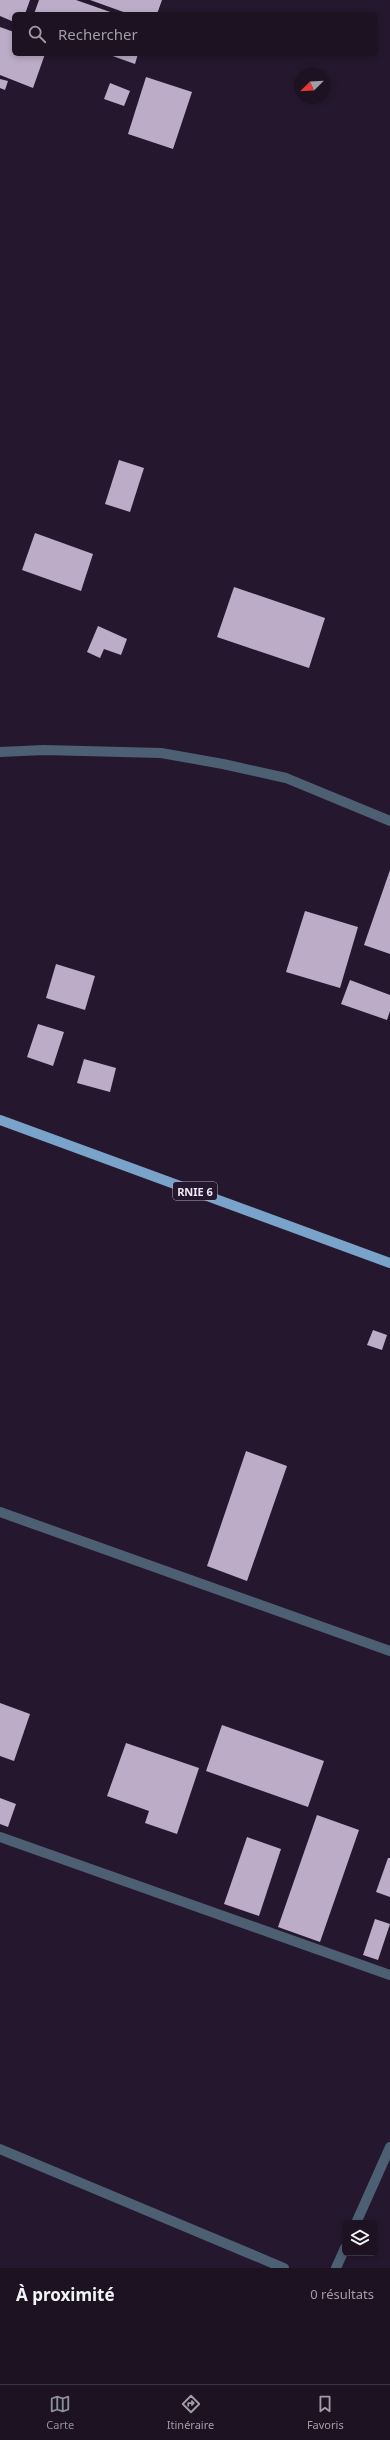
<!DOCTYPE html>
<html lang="fr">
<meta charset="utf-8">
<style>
:root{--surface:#1c1222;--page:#251b2a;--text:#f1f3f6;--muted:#a09ea5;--line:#3a3240;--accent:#8c9099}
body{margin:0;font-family:"Noto Sans",sans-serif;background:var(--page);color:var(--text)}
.controls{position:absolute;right:12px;bottom:12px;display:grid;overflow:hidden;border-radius:6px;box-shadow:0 2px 6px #0003}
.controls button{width:36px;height:36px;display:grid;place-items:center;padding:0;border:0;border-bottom:1px solid var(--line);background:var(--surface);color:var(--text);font:20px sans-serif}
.compass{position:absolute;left:294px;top:68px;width:36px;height:36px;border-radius:50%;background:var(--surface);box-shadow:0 2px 6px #0003;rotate:246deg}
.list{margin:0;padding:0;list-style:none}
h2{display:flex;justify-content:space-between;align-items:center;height:52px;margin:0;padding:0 16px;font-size:17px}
h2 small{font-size:13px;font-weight:400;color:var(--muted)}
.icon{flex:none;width:22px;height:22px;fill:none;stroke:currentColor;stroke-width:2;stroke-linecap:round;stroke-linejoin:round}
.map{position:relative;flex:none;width:390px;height:2268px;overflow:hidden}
.search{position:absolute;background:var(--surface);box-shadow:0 2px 6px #0003;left:12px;right:12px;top:12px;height:44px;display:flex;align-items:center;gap:10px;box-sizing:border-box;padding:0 14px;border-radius:6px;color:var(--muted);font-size:15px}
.sheet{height:116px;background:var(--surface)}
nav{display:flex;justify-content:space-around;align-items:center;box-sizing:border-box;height:56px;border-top:1px solid var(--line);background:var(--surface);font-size:11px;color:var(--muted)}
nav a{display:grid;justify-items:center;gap:2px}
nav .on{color:var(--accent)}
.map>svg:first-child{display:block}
.building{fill:#bcacc8}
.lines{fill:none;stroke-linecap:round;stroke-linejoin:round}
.minor{stroke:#4d6073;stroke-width:10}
.primary{stroke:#7aa3c9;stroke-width:10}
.labels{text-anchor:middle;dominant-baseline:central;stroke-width:4;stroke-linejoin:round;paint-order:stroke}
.shield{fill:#25182e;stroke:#b2a8b9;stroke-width:1}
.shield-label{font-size:11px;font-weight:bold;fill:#efe6f5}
</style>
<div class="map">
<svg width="390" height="2268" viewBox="0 0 390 2268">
<rect width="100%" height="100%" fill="#25182e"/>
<g class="building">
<path d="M0,0H30L25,14H14V22L0,16Z"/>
<path d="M39,0H76L116,14H34Z"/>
<path d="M90,0H162L157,14H129Z"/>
<path d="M0,27L14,32V54H45L33,88L0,75Z"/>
<path d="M107,54H138L135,64Z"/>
<path d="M146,77L192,92L173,149L128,134Z"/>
<path d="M0,79L8,81L5,90L0,88Z"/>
<path d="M110,83L130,91L124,106L104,99Z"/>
<path d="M119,460L144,468L130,512L105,504Z"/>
<path d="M35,533L93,554L81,591L22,570Z"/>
<path d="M234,587L325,618L309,668L217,637Z"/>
<path d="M98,626L127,639L121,655L104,649L100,658L87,652Z"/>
<path d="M390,870V954L364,945Z"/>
<path d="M305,911L358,927L340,988L286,972Z"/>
<path d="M56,964L95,976L85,1010L46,998Z"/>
<path d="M350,980L390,995V1011L387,1020L341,1004Z"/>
<path d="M38,1024L64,1032L53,1066L27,1057Z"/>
<path d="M84,1059L116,1068L110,1092L77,1083Z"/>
<path d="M373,1330L387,1335L382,1350L367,1345Z"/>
<path d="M246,1451L287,1466L247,1581L207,1566Z"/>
<path d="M0,1703L30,1714L14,1761L0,1756Z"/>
<path d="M222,1725L324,1761L308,1807L206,1771Z"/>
<path d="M126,1743L199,1768L177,1834L145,1823L149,1811L107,1796Z"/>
<path d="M0,1798L16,1804L8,1827L0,1824Z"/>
<path d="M317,1815L359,1830L320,1942L278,1927Z"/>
<path d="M247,1837L281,1849L259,1916L224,1904Z"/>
<path d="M388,1858H390V1897L376,1892Z"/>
<path d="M375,1919L390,1924L378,1960L363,1955Z"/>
</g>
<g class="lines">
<g class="minor">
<path d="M0,752L44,750L161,753L223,764L286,778L390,821"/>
<path d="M0,1512L390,1651"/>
<path d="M0,1837L390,1975"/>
<path d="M0,2149L284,2268"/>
<path d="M356,2223L390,2147"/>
<path d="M336,2268L345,2248"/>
</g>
<path class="primary" d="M0,1120L390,1263"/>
</g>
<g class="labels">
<rect class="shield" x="173" y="1182" width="44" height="18" rx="3"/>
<g class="shield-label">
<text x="195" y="1191">RNIE 6</text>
</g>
</g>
</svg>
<div class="controls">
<button><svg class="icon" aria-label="layers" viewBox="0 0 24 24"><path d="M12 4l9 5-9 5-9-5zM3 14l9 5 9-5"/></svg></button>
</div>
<svg class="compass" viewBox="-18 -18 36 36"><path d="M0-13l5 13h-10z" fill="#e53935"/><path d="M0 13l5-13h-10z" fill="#a09ea5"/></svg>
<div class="search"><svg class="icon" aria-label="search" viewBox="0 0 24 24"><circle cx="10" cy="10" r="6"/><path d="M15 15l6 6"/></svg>Rechercher</div>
</div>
<section class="sheet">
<h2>À proximité<small>0 résultats</small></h2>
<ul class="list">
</ul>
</section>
<nav>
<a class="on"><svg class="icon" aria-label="map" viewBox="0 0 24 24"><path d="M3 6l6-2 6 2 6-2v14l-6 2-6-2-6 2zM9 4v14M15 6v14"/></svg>Carte</a>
<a><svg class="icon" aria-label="directions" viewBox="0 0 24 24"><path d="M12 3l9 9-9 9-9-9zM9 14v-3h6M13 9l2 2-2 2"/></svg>Itinéraire</a>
<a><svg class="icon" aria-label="saved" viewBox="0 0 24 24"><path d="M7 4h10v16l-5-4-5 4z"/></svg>Favoris</a>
</nav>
